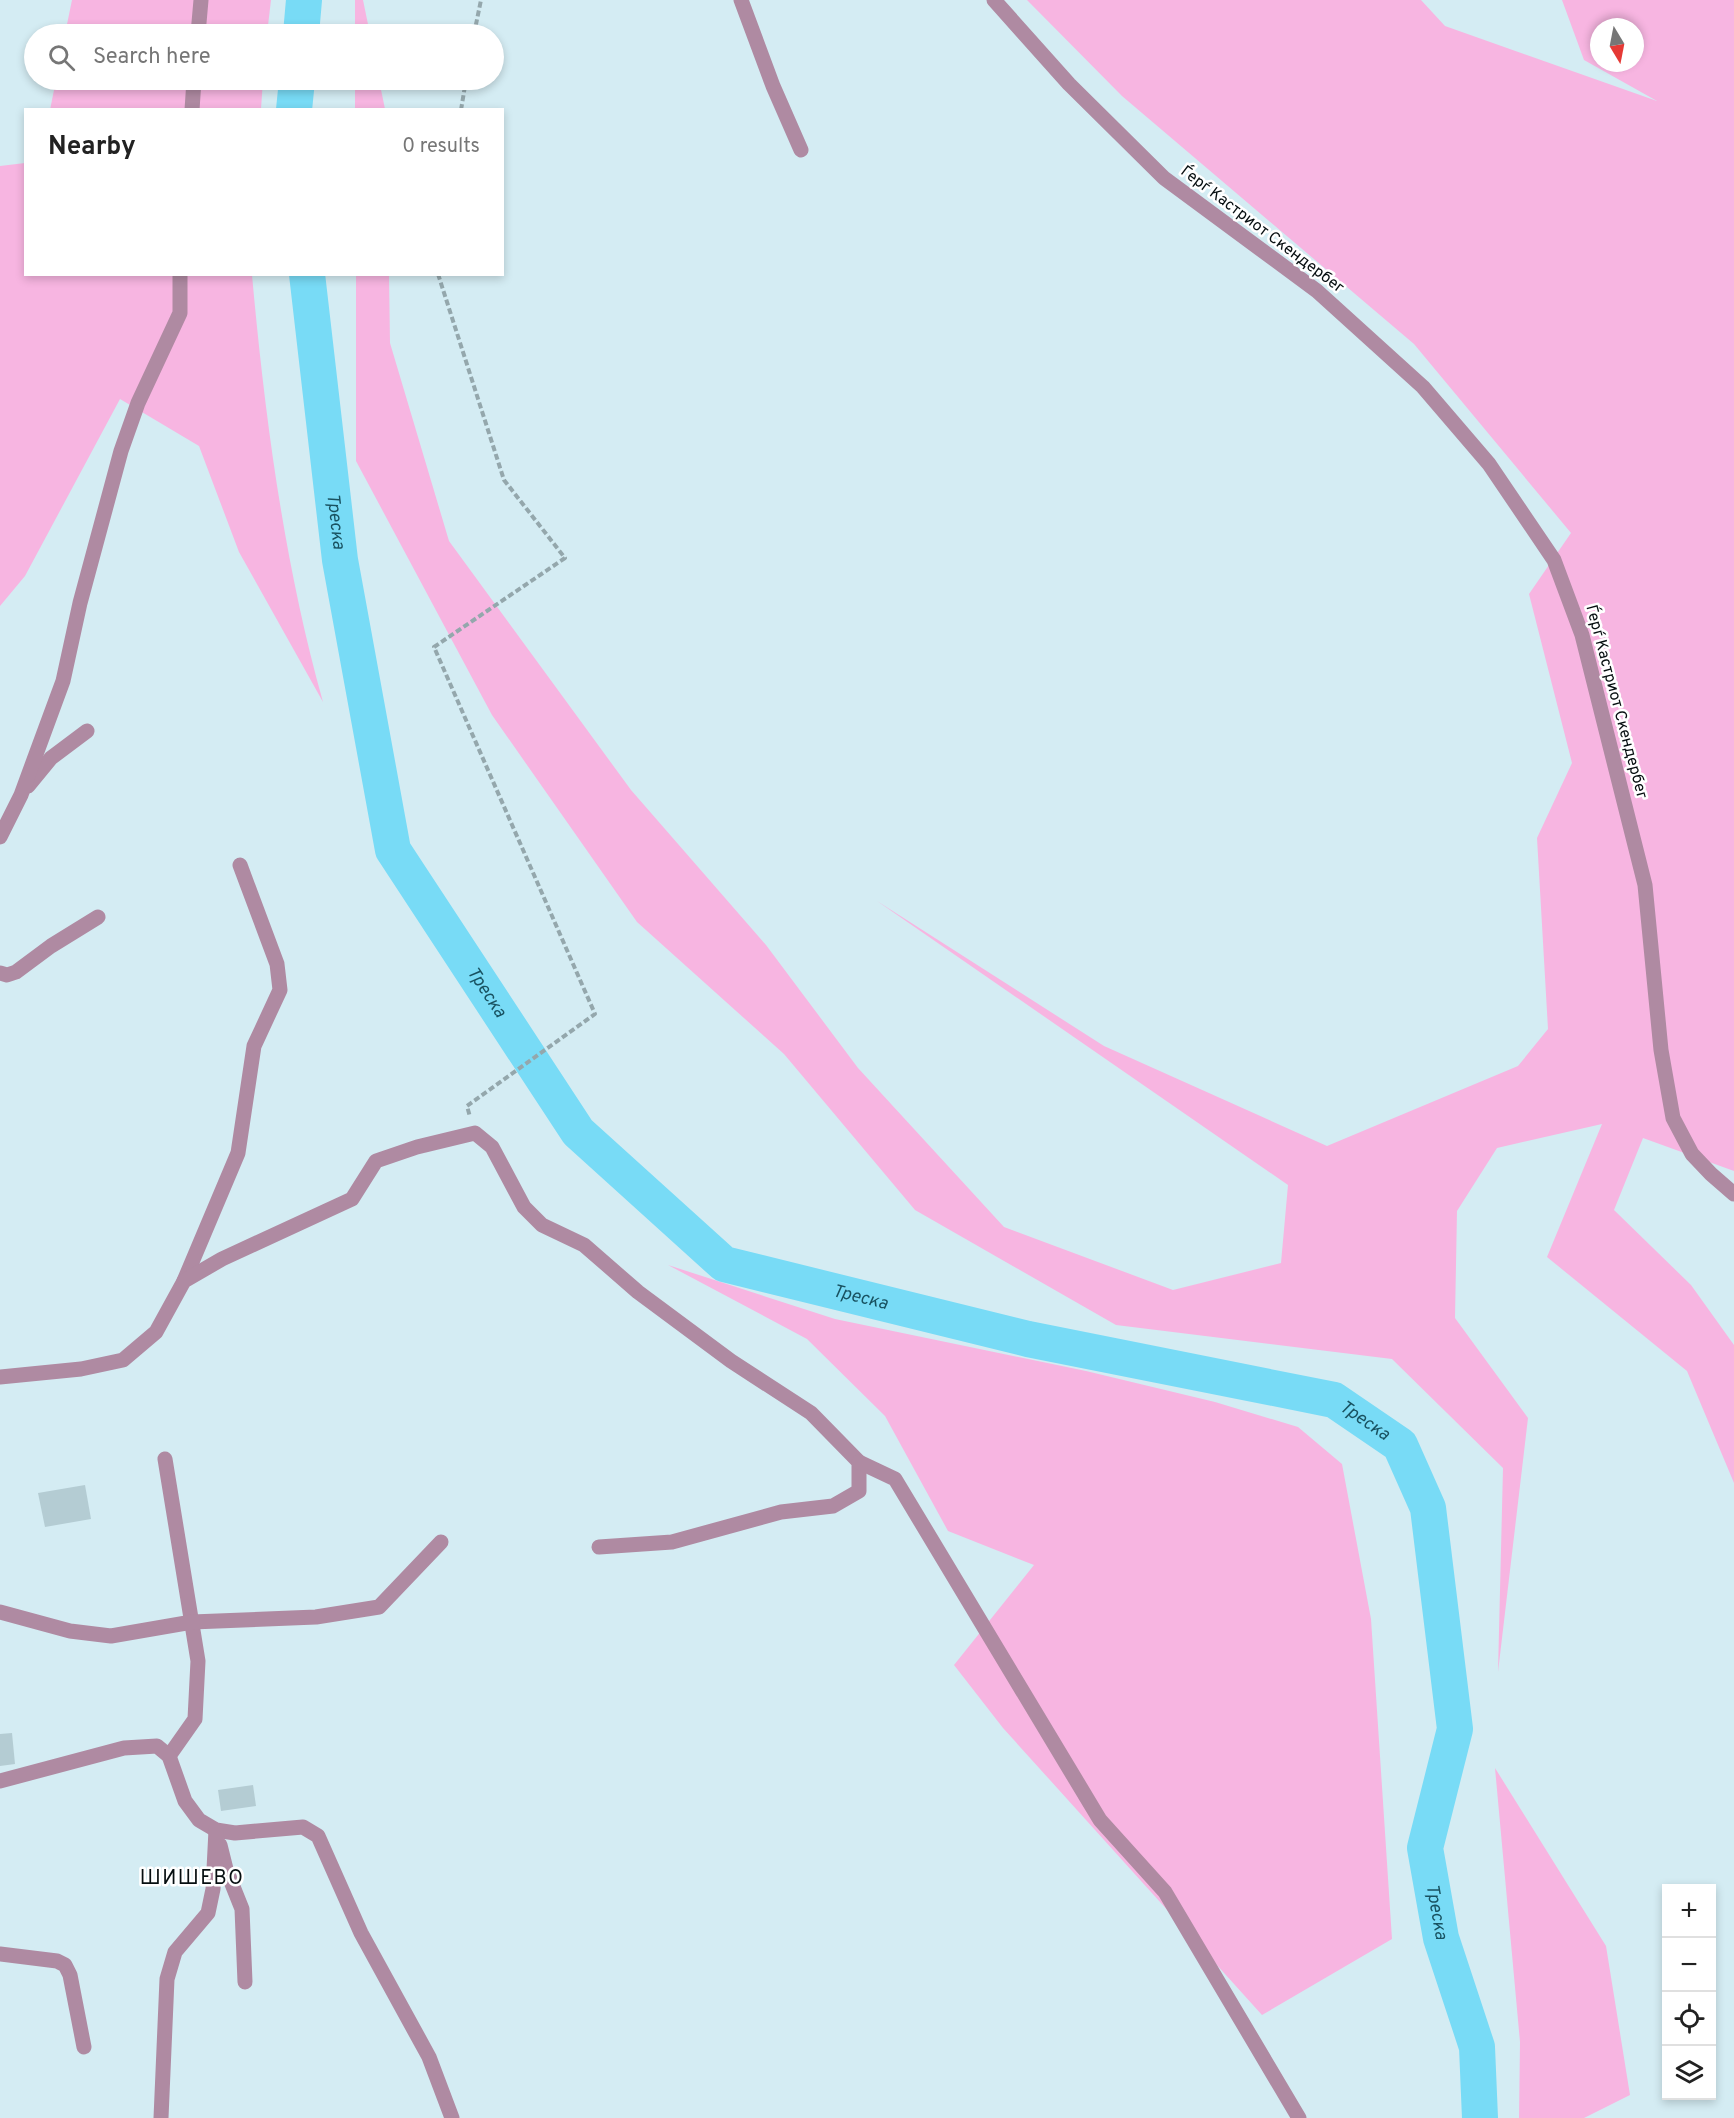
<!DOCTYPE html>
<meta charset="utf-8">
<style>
:root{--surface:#fff;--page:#f6f6f6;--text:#222;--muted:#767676;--line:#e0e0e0}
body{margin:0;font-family:Overpass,sans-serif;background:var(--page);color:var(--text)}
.controls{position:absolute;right:18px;bottom:18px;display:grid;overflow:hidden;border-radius:0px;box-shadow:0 3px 9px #0003}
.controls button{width:54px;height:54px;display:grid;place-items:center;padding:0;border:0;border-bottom:2px solid var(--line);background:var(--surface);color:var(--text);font:30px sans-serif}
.compass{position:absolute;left:1590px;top:18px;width:54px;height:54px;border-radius:50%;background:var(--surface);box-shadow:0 3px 9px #0003;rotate:170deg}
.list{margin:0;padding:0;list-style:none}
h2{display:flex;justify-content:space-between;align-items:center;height:78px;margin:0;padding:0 24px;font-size:26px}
h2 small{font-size:20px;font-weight:400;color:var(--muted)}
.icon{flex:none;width:33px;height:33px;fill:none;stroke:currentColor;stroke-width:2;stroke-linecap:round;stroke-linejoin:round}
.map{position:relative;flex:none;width:1734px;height:2118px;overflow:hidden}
.search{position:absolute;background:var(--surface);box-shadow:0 3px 9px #0003;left:24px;top:24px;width:480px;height:66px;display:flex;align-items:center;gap:15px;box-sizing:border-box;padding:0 21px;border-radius:33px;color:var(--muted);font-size:22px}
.panel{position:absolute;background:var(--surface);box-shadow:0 3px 9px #0003;left:24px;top:108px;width:480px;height:168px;border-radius:0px}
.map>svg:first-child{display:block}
.green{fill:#f7b5e1;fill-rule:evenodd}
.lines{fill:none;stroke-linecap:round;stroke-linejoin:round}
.river{stroke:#78dbf6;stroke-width:36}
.building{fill:#b4ccd3}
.path{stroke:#94a7ac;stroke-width:4;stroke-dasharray:6 3;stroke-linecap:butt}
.minor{stroke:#af8aa2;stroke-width:15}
.labels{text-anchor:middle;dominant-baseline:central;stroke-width:5;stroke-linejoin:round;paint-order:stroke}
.street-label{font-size:16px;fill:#060e10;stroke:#fff}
.water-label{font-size:18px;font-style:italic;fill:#195261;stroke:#fff}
.quarter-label{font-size:20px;letter-spacing:1.5px;fill:#060e10;stroke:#fff}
</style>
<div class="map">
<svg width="1734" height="2118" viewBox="0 0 1734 2118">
<rect width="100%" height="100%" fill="#d4ecf3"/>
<g class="green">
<path d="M72,0H271L267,34H65Z"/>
<path d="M355,0H363L370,34H355Z"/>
<path d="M1027,0H1421L1445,26L1657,101L1584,60L1562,0H1734V1171L1643,1138L1614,1210L1691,1285L1734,1345V1483L1687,1371L1547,1257L1602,1124L1497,1148L1457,1211L1455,1318L1528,1418L1498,1672L1503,1468L1392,1359L1116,1325L915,1210L784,1054L637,922L492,715L356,461V275H389L390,343L449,541L631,790L766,945L858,1068L1004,1227L1173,1290L1281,1263L1288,1185L877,901L1104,1046L1327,1146L1518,1066L1548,1029L1537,838L1572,763L1529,594L1571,533L1414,344L1122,96ZM1599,27H1635V63H1599Z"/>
<path d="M56,80H263L261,109L50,110Z"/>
<path d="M355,80H379L385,109H355Z"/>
<path d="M25,163L26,274L252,275C265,418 284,563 323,702L239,552L199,446L120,399L25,576L0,606V166Z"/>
<path d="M668,1265L835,1319L1086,1371L1215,1402L1298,1427L1342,1464L1371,1619L1392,1939L1262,2015L1003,1728L954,1665L1034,1565L948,1531L885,1416L807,1339Z"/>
<path d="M1495,1768L1606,1946L1630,2095L1584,2118H1519L1520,2042Z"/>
</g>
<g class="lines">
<g class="river">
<path d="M301,34L304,0"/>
<path d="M294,110L297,80"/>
<path id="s1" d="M307,274L340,560L393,850L578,1132L724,1264L1028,1339L1334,1400L1400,1445L1428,1508L1455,1729L1425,1848L1441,1938L1477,2047L1480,2118"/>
</g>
</g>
<g class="building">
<path d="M85,1485L91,1519L45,1527L38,1493Z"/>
<path d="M12,1733L15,1764L0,1766V1734Z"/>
<path d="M253,1785L256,1806L221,1811L218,1790Z"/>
</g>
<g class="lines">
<g class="path">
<path d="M474,34L481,0"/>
<path d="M461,110L466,80"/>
<path d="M438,274L504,480L565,558L434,647L595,1014L467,1106L470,1117"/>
</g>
<g class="minor">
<path d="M741,0L773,86L801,150"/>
<path d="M994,0L1069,84L1164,178L1317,291L1423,387L1489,464L1554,560L1582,635L1645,885L1661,1050L1673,1118L1692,1154L1711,1174L1734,1194"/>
<path d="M198,34L201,0"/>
<path d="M192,110L194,80"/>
<path d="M28,786L51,758L87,731"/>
<path d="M0,837L21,795L63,681L80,603L121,451L138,403L180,313V274"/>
<path d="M0,973L7,975L16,972L51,946L98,917"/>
<path d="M184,1281L238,1153L254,1046L280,990L277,964L240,865"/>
<path d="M0,1377L81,1369L123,1360L156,1332L184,1281L222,1259L352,1199L376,1161L417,1147L475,1133L492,1147L524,1207L542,1225L584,1245L638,1292L731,1361L811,1413L859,1462V1491L833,1506L781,1512L672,1542L599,1547"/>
<path d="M165,1459L198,1661L195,1719L169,1756"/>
<path d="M859,1462L895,1479L1100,1820L1165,1892L1299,2118"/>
<path d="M0,1612L70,1631L111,1636L192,1622L316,1617L379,1607L441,1542"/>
<path d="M0,1781L124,1748L157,1746L169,1756L185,1801L199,1820L216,1830L235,1833L303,1827L318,1836L361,1933L429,2057L452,2118"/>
<path d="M220,1845L226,1869L242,1909L245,1982"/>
<path d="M0,1954L57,1961L65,1965L70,1975L84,2047"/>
<path d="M161,2118L167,1979L175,1952L208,1913L213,1889L216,1830"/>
</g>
</g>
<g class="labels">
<g class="street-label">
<text transform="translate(1262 230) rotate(37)">Ѓерѓ Кастриот Скендербег</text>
<text transform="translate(1616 702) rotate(75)">Ѓерѓ Кастриот Скендербег</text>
</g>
<g class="water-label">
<text stroke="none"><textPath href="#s1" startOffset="249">Треска</textPath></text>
<text stroke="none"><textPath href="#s1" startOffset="753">Треска</textPath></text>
<text stroke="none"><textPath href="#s1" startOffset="1257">Треска</textPath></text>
<text stroke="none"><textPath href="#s1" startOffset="1779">Треска</textPath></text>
<text stroke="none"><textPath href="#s1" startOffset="2301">Треска</textPath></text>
</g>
<g class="quarter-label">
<text x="192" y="1879">ШИШЕВО</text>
</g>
</g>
</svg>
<div class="controls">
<button>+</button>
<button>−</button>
<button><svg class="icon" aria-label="locate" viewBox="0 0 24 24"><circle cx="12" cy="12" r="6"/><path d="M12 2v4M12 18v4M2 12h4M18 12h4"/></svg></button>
<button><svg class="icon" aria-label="layers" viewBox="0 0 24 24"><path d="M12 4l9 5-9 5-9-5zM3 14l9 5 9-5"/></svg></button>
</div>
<svg class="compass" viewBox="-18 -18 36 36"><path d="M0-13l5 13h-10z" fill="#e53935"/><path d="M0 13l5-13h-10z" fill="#767676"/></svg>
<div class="search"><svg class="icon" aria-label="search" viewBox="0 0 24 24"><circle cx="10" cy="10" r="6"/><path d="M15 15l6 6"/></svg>Search here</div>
<section class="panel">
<h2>Nearby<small>0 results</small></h2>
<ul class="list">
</ul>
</section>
</div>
